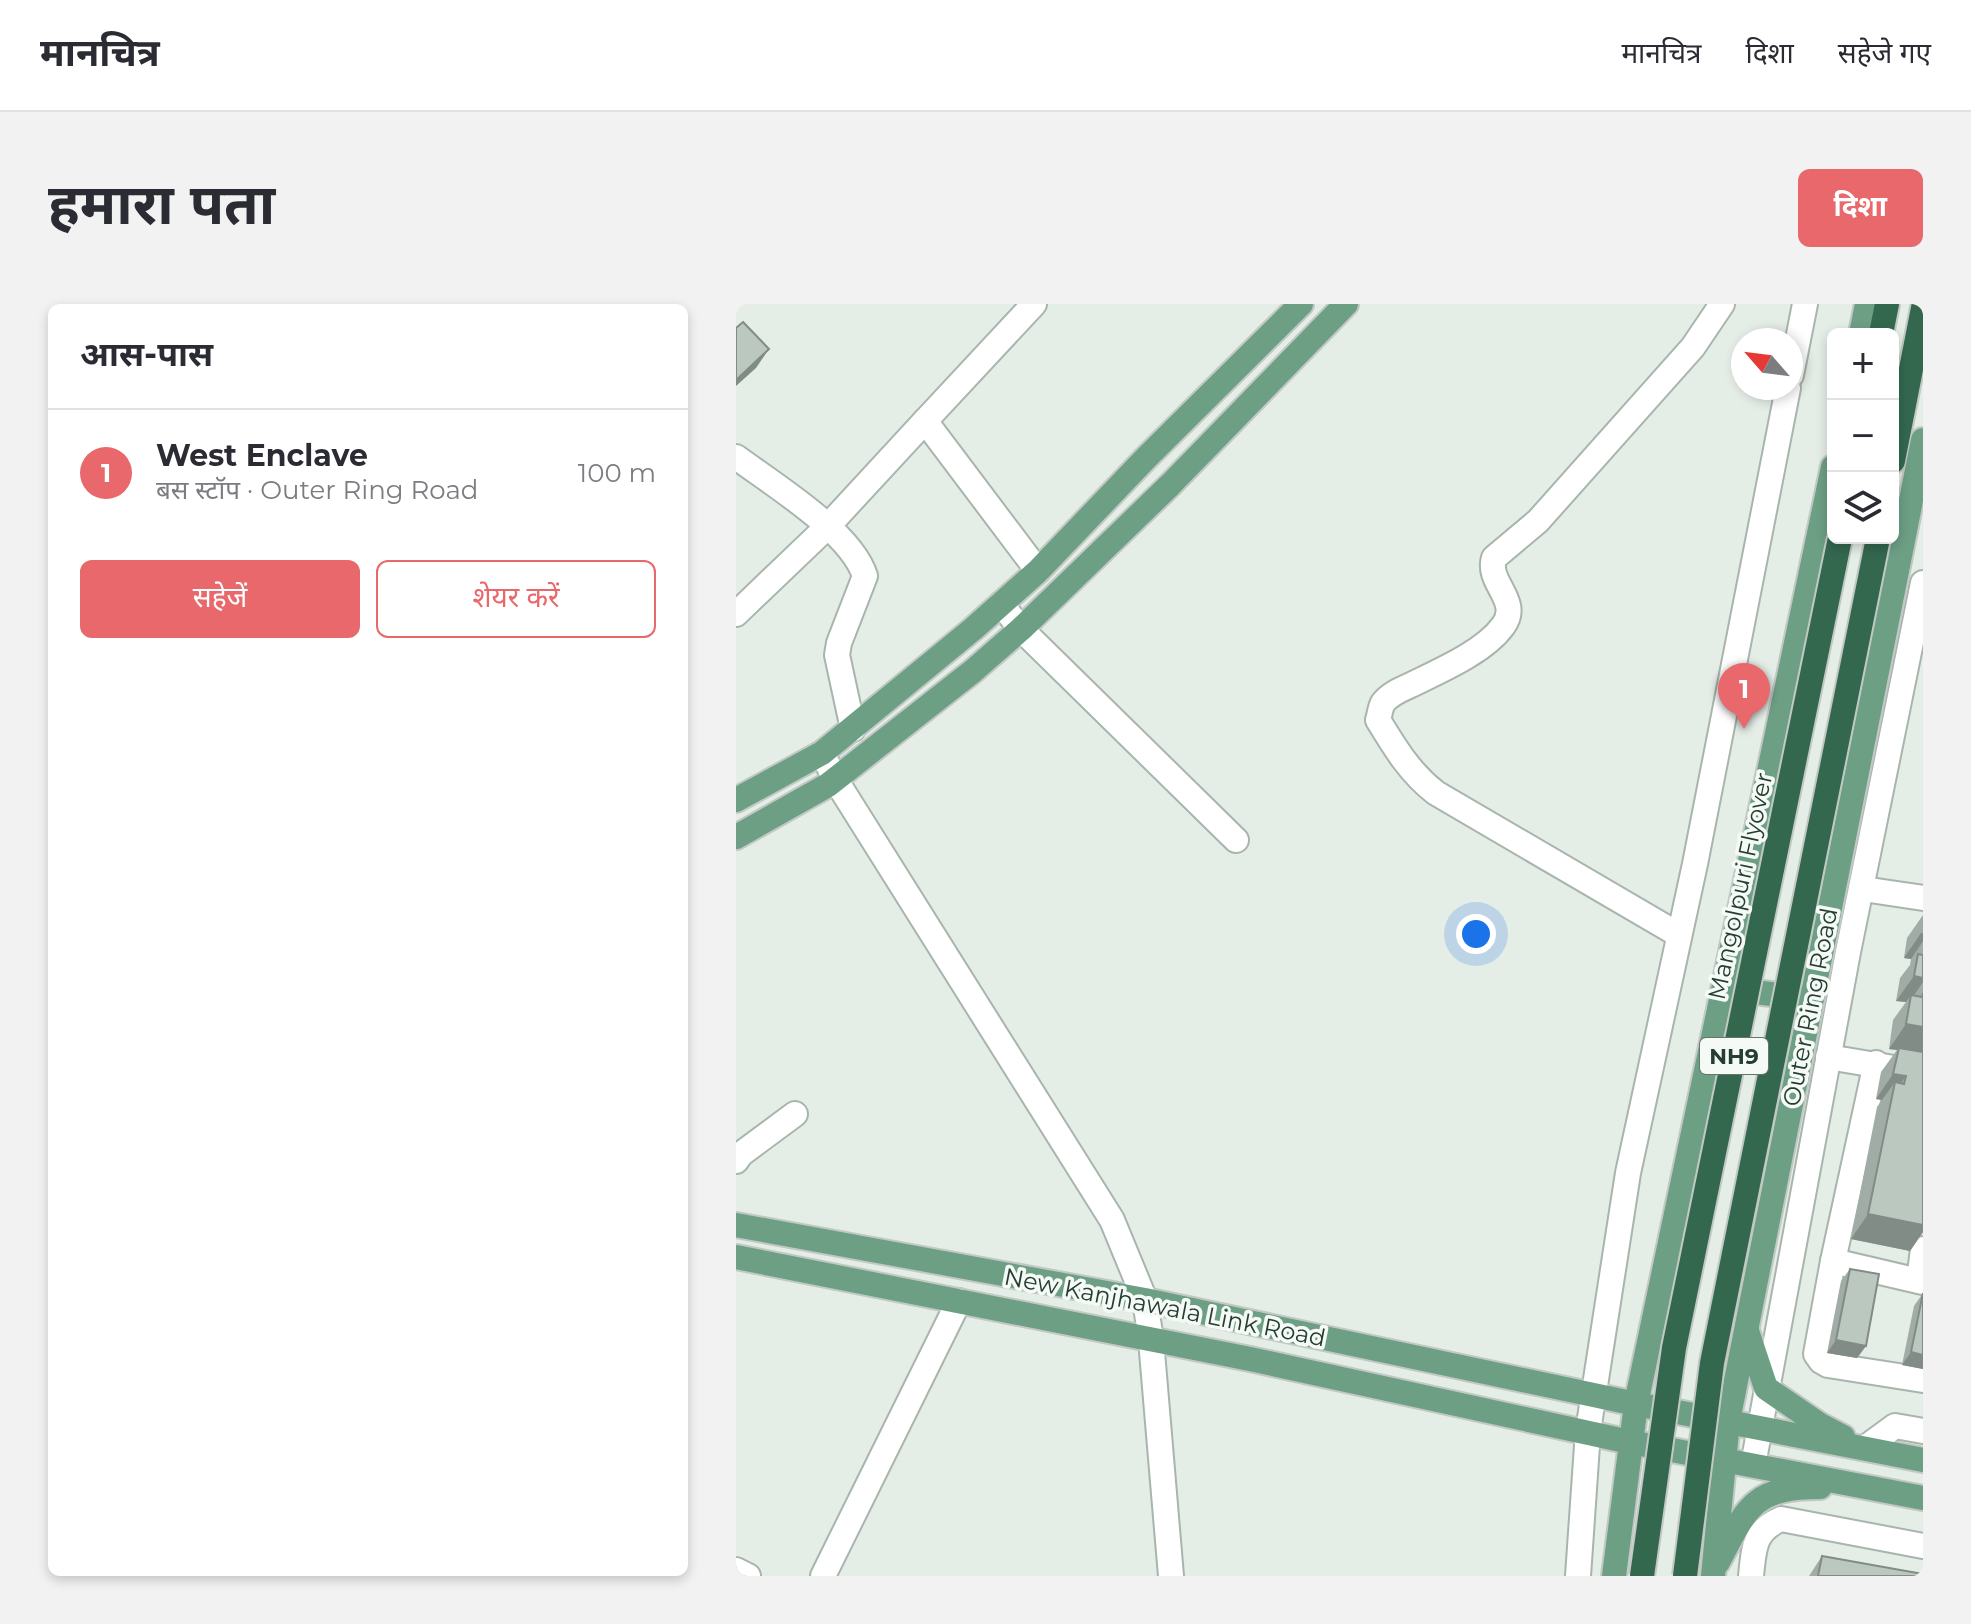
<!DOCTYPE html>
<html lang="hi">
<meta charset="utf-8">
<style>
:root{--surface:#fff;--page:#f2f2f3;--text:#2b2b33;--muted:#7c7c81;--line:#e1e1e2;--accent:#e8686b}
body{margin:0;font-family:Montserrat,"Noto Sans Devanagari",sans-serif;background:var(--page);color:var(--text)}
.controls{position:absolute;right:24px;top:24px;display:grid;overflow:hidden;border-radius:12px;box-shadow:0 4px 12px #0003}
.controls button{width:72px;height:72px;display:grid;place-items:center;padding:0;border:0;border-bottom:2px solid var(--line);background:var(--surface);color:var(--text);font:40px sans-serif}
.compass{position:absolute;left:995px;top:24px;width:72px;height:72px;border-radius:50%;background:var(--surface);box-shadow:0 4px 12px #0003;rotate:298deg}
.you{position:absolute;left:740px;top:630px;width:28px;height:28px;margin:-20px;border:6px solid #fff;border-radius:50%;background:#1a73e8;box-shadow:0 0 0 12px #1a73e833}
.badge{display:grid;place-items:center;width:52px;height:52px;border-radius:50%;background:var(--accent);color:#fff;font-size:26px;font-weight:700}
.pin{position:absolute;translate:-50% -66px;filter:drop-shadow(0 2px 4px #0008)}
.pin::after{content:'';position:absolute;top:42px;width:28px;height:24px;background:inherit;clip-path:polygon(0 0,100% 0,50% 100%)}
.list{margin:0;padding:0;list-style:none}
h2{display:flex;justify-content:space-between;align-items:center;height:104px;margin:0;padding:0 32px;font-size:34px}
h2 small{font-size:26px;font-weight:400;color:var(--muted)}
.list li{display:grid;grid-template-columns:52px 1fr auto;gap:24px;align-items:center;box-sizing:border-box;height:128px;padding:0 32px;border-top:2px solid var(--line)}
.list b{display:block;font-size:30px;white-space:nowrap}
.list p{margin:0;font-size:26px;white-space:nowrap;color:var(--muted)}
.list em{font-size:26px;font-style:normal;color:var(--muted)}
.actions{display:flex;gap:16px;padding:24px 32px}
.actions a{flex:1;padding:18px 0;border:2px solid var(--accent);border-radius:12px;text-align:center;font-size:28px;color:var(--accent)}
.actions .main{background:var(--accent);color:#fff}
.icon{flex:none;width:44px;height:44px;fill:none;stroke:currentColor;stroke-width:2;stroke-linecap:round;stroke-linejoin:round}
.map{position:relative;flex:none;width:1187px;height:1272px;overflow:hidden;border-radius:12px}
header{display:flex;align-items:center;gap:48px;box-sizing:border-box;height:112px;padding:0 40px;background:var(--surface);border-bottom:2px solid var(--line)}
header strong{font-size:38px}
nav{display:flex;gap:44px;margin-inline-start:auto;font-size:28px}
.intro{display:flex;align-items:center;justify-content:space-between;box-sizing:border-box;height:192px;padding:0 48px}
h1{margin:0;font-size:56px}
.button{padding:20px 36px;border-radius:12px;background:var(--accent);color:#fff;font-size:28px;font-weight:700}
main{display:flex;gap:48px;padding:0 48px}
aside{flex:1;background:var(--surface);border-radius:12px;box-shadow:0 4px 12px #0003}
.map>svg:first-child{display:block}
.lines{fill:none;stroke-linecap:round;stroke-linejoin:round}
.minor-casing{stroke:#a8b5ad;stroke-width:28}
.major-casing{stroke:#c2c9c5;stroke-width:28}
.highway-casing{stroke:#c2c9c5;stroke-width:28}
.minor{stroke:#fff;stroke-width:24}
.major{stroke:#6d9f85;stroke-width:24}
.highway{stroke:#33684f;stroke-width:24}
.highway-bridge-casing{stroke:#c2c9c5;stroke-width:28;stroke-linecap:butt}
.highway-bridge{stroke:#33684f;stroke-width:24}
.wall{fill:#a0aca5}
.shaded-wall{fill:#828c86}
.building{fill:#bac8c0;stroke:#828c86;stroke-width:2}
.labels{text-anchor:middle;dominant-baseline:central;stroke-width:7;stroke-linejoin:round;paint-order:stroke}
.shield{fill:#f6faf7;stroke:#64766c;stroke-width:2}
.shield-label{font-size:22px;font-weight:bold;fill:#253e31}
.street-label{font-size:24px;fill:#253e31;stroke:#f6faf7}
</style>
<header>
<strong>मानचित्र</strong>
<nav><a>मानचित्र</a><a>दिशा</a><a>सहेजे गए</a></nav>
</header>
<div class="intro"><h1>हमारा पता</h1><a class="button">दिशा</a></div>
<main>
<aside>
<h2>आस-पास<small></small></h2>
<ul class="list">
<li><span class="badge">1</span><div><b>West Enclave</b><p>बस स्टॉप · Outer Ring Road</p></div><em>100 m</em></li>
</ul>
<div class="actions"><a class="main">सहेजें</a><a>शेयर करें</a></div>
</aside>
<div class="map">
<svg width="1187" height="1272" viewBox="0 0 1187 1272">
<rect width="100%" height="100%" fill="#e5ede7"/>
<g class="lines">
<g class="minor-casing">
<g id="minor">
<path d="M298,0L189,117L302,267"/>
<path d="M1055,71L1069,0"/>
<path d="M0,153C38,181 115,228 129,272L103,339L101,351L117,425"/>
<path d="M265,300L285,325L500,536"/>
<path d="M0,310L92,222L189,117"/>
<path d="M86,449L99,475L376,916L409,996L415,1036L435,1272"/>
<path d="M1127,585L1187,594"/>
<path d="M943,631L700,489C674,469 659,444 642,416C644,410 644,404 647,399C654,389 669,384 679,379C706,366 749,347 767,322C786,297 750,279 758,254L802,217L957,43L986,0"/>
<path d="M1092,753L1187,769"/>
<path d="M1140,759L1097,957L1187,978"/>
<path d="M0,857L5,850L59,810"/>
<path d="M1097,957L1080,1050L1085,1057L1092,1061L1187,1076"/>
<path d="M1183,977L1187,945"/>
<path d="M1129,1144L1159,1122L1187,1127"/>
<path d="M1017,1161L1112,648L1187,279"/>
<path d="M0,1266L12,1272"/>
<path d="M87,1272L223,997"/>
<path d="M842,1272L852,1127L892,869L959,560L1052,84"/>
<path d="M1015,1272C1018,1245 1017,1227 1045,1215L1187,1242"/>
</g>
</g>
<g class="major-casing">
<g id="major">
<path d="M1125,30L1131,0"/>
<path d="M0,496L86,449L237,325L302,267L410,154L565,0"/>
<path d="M0,533L92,481L237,367L285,325L434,181L610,0"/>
<path d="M994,685L1068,694"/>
<path d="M0,921L409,996L900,1100L1187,1156"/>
<path d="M0,953L514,1055L894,1138L1187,1194"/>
<path d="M1011,1027L1030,1084L1084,1121L1107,1133"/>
<path d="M982,1258C1011,1204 1016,1183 1084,1183"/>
<path d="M878,1272L900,1100L1097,163"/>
<path d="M977,1272L992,1117L1187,136"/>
</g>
</g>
<g class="highway-casing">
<g id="highway">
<path d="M1145,30L1151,0"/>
<path d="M1157,157L1187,4"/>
</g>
</g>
<use href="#minor" class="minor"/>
<use href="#major" class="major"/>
<use href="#highway" class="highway"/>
<g class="highway-bridge-casing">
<g id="highway-bridge">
<path d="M906,1272L938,1044L1104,234"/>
<path d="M949,1272L976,1059L1142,234"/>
</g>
</g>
<use href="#highway-bridge" class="highway-bridge"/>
</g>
<g class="wall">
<path d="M1187,611V928L1174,947L1115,935L1141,803L1146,796L1140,795L1145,768L1161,746L1153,745L1157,716L1170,698L1160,697L1164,674L1174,661L1175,655L1168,654L1171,634Z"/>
<path d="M1114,965L1130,1042L1121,1054L1091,1049L1105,977Z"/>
<path d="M1187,989V1065L1166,1061L1178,1002Z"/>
<path d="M1086,1252L1187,1272H1073Z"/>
</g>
<g class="shaded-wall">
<path d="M33,45L20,64L0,82V76Z"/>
<path d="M1185,629H1187V637L1175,655L1168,654Z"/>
<path d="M1178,672L1187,674V678L1174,697L1175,691L1170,698L1160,697Z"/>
<path d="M1170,720L1187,723V751L1163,744L1161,746L1153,745Z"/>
<path d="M1157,770L1170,772L1156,792L1159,778L1146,796L1140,795Z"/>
<path d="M1132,910L1187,921V928L1174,947L1115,935Z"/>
<path d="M1100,1036L1130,1042L1121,1054L1091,1049Z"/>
<path d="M1175,1048L1187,1051V1065L1166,1061Z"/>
</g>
<g class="building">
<path d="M7,18L33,45L0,76V24Z"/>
<path d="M1182,650L1187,651V674L1178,672Z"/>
<path d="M1187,689V723L1170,720L1175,691L1186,693Z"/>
<path d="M1163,744L1187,748V921L1132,910L1159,778L1168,780L1170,772L1157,770Z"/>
<path d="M1114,965L1143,970L1130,1042L1100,1036Z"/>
<path d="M1187,989V1051L1175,1048Z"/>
<path d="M1086,1252L1187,1270V1272H1082Z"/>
</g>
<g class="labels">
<rect class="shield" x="964" y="734" width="68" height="36" rx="6"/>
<g class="shield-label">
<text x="998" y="752">NH9</text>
</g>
<g class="street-label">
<text transform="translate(1004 582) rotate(-78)">Mangolpuri Flyover</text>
<text transform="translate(1074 703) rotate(-79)">Outer Ring Road</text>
<text transform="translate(429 1003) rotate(11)">New Kanjhawala Link Road</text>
</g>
</g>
</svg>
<div class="controls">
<button>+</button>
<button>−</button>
<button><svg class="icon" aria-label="layers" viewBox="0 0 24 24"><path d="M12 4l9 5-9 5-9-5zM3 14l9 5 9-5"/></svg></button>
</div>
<svg class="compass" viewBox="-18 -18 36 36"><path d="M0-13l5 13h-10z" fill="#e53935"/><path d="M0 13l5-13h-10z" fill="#7c7c81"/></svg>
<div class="you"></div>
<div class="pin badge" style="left:1008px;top:425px">1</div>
</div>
</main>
